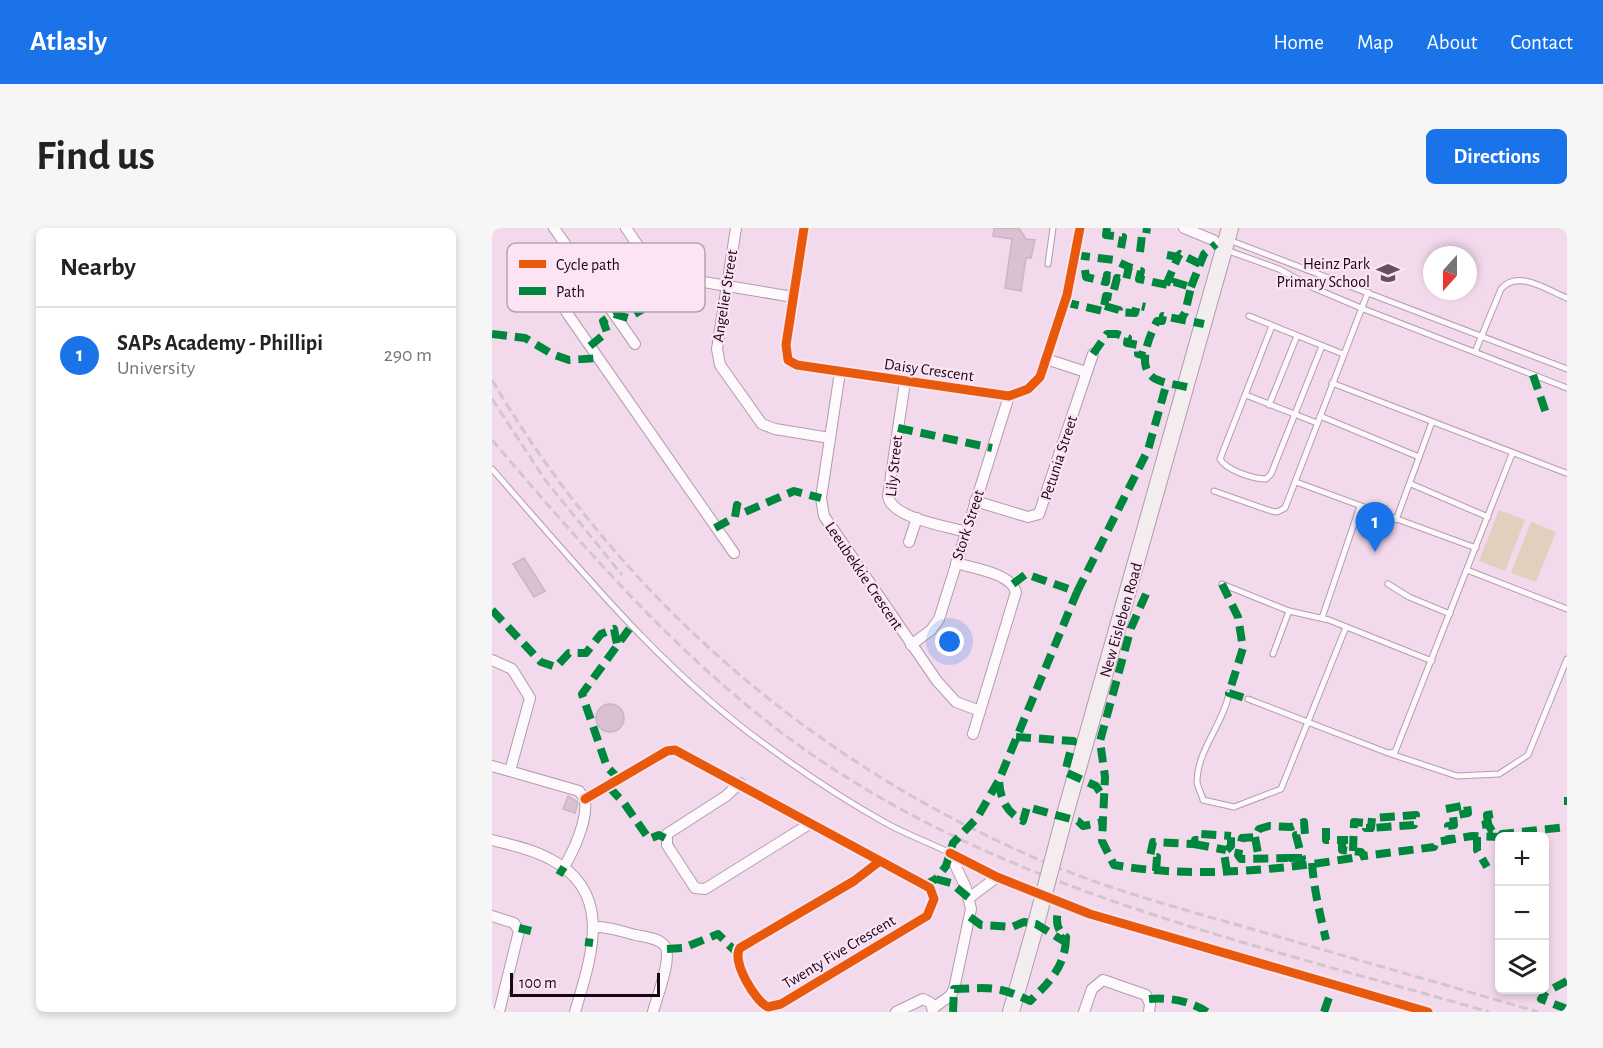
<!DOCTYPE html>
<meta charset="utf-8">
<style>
:root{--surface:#fff;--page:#f6f6f6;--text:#222;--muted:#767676;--line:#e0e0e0;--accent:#1a73e8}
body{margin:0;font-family:"Alegreya Sans",sans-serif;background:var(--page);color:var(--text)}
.controls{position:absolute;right:18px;bottom:18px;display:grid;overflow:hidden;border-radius:9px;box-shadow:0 3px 9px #0003}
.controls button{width:54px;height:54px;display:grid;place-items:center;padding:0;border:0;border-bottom:2px solid var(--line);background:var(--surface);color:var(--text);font:30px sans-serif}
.compass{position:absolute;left:931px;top:18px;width:54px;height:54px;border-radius:50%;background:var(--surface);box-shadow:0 3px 9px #0003;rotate:201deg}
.scale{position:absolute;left:18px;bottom:15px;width:150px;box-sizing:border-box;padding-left:6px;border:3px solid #190614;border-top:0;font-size:16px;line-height:21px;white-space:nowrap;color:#190614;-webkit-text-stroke:4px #fce4f5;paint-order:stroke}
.you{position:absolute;left:458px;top:414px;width:21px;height:21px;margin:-15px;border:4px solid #fff;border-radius:50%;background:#1a73e8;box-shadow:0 0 0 9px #1a73e833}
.badge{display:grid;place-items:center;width:39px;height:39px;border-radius:50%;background:var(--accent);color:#fff;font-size:20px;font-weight:700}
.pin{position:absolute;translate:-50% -50px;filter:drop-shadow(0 2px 3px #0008)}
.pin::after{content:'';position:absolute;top:32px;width:21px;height:18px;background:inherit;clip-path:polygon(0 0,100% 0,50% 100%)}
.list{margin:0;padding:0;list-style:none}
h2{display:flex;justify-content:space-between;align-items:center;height:78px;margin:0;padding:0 24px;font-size:26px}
h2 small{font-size:20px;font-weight:400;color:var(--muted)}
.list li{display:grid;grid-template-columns:39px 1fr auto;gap:18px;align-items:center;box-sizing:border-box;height:96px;padding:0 24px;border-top:2px solid var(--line)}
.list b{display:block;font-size:22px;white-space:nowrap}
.list p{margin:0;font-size:20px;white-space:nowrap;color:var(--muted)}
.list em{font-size:20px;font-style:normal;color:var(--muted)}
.icon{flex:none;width:33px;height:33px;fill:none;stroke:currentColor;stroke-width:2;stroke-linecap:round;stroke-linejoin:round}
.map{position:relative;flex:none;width:1075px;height:784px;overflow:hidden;border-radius:9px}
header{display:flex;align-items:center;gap:36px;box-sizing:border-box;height:84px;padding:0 30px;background:var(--accent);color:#fff}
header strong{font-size:28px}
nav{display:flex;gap:33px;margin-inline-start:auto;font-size:21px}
.intro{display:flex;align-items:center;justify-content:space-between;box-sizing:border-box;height:144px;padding:0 36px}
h1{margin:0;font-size:42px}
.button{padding:15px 27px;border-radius:9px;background:var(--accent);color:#fff;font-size:21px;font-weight:700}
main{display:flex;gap:36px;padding:0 36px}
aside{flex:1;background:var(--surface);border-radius:9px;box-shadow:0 3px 9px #0003}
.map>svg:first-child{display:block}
.green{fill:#e2d0be}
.building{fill:#d9c1d2;stroke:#cab5c5;stroke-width:1.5}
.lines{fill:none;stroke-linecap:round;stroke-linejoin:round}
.lane-casing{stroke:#b29cac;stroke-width:7}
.street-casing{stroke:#b29cac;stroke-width:12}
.secondary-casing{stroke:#b29cac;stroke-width:18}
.lane{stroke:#fdf9fc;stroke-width:5}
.street{stroke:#fdf9fc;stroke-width:10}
.secondary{stroke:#f4edef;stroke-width:16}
.rail{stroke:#cfc7cd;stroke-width:3;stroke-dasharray:9 4.5;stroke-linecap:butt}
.secondary-bridge-casing{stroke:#b29cac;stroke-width:18;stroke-linecap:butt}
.secondary-bridge{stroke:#f4edef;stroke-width:16}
.quiet{stroke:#00873e;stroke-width:8;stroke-dasharray:15 8;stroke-linecap:butt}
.cycleway-casing{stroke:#fce4f5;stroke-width:13}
.cycleway{stroke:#e8590c;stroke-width:9}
.labels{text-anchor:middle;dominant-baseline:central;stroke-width:4.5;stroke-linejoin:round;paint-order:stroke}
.poi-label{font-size:16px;fill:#190614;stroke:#fce4f5;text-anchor:end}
.street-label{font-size:16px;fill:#190614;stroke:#fce4f5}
.key{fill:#fce4f5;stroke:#b8a1b2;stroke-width:1.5}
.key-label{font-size:16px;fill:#190614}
</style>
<header>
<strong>Atlasly</strong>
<nav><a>Home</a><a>Map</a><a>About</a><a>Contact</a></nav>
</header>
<div class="intro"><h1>Find us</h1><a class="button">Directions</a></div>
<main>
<aside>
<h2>Nearby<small></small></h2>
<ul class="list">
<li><span class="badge">1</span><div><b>SAPs Academy - Phillipi</b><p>University</p></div><em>290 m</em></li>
</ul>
</aside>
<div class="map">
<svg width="1075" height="784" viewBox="0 0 1075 784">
<rect width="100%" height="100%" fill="#f3d9ec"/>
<g class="green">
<path d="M1007,282L1033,292L1013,343L987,333Z"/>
<path d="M1039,294L1064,304L1044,354L1019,345Z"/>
</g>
<g class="building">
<path d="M502,0H527L534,11L543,12L539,30H534L529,63L513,60L520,11L501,8Z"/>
<path d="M32,330L53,363L42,369L21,336Z"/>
<circle cx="118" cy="490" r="14"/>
<path d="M76,568L86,574L83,585L71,581Z"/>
</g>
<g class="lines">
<g class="lane-casing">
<g id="lane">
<path d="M737,12L1075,141"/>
<path d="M734,22L787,41L822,60L869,80L1075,160"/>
<path d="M556,36L561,0"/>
<path d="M757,88L851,126"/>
<path d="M780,98L728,231C734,242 761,251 774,251L779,246L830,118"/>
<path d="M983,124L1009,61C1026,41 1055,62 1075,70"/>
<path d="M840,155L1074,245"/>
<path d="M754,167L825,195"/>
<path d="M777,177L805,108"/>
<path d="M828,188L927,229"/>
<path d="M0,241C85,337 167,440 271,515C309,543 351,571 392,594C413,606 436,614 458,625"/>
<path d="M804,254L984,320"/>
<path d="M919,256L996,289"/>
<path d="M722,263L779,283L785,284L793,280L876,64"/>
<path d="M904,292L940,194"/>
<path d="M975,342L1075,381"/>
<path d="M730,356L797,383L837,392L940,433"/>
<path d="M896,356L917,369L958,386"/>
<path d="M830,390L868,278"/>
<path d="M781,426L797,383"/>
<path d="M737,465C732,495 705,522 705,554C706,560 710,567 711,572L742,579L789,561L854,399"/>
<path d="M756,471L896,525L903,524L1020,226"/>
<path d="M899,526L965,548L1007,546L1036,527L1075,431"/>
</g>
</g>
<g class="street-casing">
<g id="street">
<path d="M62,0L143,116"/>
<path d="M134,0L161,40L170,47L301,69"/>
<path d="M244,0L225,121L228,137L270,196L283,201L338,210"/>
<path d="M312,0L294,117L296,132L305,137L517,168L536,161L548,149L575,67L588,0"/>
<path d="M692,0L721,12L732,22"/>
<path d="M95,47C81,59 65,66 75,85L242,325"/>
<path d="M554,131L594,144"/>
<path d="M348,144L329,270L332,288L445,453L464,474L488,483"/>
<path d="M413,154L396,268C399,290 454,298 474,304"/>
<path d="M483,273L536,289L547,286L601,126"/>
<path d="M417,314L425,290"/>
<path d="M464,335C480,340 519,345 524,364L481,506"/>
<path d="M419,417L439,402L447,391L517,168"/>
<path d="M0,432L20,441L38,470L18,543"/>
<path d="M0,538L87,563L93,571"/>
<path d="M248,555L234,568L175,606V617L203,660L213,661L319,595"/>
<path d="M93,571L175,523L183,522L438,660L442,671L435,688L289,776L276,779C263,773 239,733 248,720L362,653L388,633"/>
<path d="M0,612C19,617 40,621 58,631C123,664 99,729 83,784"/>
<path d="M458,625L505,649L598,686L936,784"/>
<path d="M72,639C82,622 96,592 93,571"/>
<path d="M477,670L505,649"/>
<path d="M0,688L22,695L27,703L7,784"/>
<path d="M102,699C117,698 130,704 144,707C153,709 165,710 171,716C183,725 164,771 161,784"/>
<path d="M441,780L458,768L462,761L479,681L474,660L458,626"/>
<path d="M404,784L431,771L439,775L441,784"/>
<path d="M592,784L600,761L611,752L654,767L658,776L657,784"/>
</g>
</g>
<g class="secondary-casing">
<g id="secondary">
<path d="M572,590L738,0"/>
<path d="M519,784L544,696"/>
</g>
</g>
<use href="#lane" class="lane"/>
<use href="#street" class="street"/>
<use href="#secondary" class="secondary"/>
<g class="rail">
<path d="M0,152C132,376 331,545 572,642C633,666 697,683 760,701C855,729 951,756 1046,784"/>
<path d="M0,171L54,253L130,347"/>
<path d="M0,212C84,310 167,407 268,488C479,657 744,710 997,784"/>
</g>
<g class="secondary-bridge-casing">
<path id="secondary-bridge" d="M544,696L572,590"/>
</g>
<use href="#secondary-bridge" class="secondary-bridge"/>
<g class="quiet">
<path d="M615,0L614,7L631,9L629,20"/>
<path d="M648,24L650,7H654L655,0"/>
<path d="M583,27L622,32L637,39"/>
<path d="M675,27L686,29L688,26L708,36"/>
<path d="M593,42L594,49L614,54L615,47L625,50"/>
<path d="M674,57L686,29"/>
<path d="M699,59L712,26L724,16"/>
<path d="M572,74L611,83L614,68L620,69L625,50L634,52L637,39L649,43L647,51L680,58L682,54L699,59L693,85L688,92"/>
<path d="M613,78L627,82V84L643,85L645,77L653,79"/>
<path d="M0,106L33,110L60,126L77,132L107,130"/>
<path d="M98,118L115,104L111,93L122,86L136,90L173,68L183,51"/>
<path d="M601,126L615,106H625L636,110L635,115L646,117V126L653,128"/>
<path d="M1041,147L1054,185"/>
<path d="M695,159C686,157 675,156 666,152C642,143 657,109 665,93H670L671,88L712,96"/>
<path d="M406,200L500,220"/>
<path d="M223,300L243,289L245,277L253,284L302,263L329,270"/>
<path d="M521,356L534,346L585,364L507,552C508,571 514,584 531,593L535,579L586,593L591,598L611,594"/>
<path d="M730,356L746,389L751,420L737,465L756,471"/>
<path d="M585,364L656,222L675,154"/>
<path d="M654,366L639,400L608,513L613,549L610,613L622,637C702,651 792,642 872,628"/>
<path d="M0,382L49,434L64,439L77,425H94L109,406L122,401L125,416"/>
<path d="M524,509L581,513L573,544L604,558L612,570"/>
<path d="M128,552L115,539L90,466L140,397"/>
<path d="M117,559L132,575L157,611L167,607L173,610"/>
<path d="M1072,573H1075"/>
<path d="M954,581L975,577L976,585L961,588L962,597L956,598L958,612"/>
<path d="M996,596L995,587L1008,585"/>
<path d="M990,597L996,596L1000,603H1007L1010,606"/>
<path d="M834,600V612H856"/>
<path d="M1008,608L1010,606L1075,599"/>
<path d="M763,609L767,631"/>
<path d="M985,609V622L995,639"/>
<path d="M850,612V622L869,624L872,628L942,619L944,614L980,608L1008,609"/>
<path d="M702,616L734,622"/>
<path d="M861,623L862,594L874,595V600H879L880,590L924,587L922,597L879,600"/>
<path d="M797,630H810L804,607L813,606L812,594L799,599L777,598L767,601L763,609L750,610L746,627L749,631L796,630L798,637"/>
<path d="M820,635C822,662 828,686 834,712"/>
<path d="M664,643L665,629L658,628L661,614L702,616L703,612H708L709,606L739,608"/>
<path d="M735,644L732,625L739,618V608L744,609"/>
<path d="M67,647L72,639"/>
<path d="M444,651L459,655L477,670"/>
<path d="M433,657L444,651L454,638L461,615L485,590L507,552"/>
<path d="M478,689L489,697L520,699L532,694L544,696L570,712L574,709C561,699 565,688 568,673"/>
<path d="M27,700L39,703"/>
<path d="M93,714L101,715"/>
<path d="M175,721L191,720L226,706L245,725"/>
<path d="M1075,753L1054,764L1049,771L1075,781"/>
<path d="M657,771C676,769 699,773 715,784"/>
<path d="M461,784L462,761C497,760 505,757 538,773C558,754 574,737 574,709"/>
<path d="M832,784L841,758"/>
</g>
<g class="cycleway-casing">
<g id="cycleway">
<path d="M312,0L294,117L296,132L305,137L517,168L536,161L548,149L575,67L588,0"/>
<path d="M93,571L175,523L183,522L438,660L442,671L435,688L289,776L276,779C263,773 239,733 248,720L362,653L388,633"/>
<path d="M458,625L505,649L598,686L936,784"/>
</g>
</g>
<use href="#cycleway" class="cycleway"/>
</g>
<defs>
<g id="school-bare" transform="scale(1.8)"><path d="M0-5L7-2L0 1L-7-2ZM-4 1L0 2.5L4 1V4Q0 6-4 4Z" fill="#655060" stroke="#fce4f5" stroke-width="2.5" paint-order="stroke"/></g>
</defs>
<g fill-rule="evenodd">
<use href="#school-bare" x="896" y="45"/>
</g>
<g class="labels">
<g class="poi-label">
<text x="878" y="36">Heinz Park<tspan x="878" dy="18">Primary School</tspan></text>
</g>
<g class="street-label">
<text transform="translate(233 68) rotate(-81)">Angelier Street</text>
<text transform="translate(437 142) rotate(8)">Daisy Crescent</text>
<text transform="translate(567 230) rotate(-72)">Petunia Street</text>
<text transform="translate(402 238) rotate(-84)">Lily Street</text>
<text transform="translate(476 297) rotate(-72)">Stork Street</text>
<text transform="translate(372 348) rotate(56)">Leeubekkie Crescent</text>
<text transform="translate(629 392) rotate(-74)">New Eisleben Road</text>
<text transform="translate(347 724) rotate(-31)">Twenty Five Crescent</text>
</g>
</g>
<rect x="15" y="15" width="198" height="69" rx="9" class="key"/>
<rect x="27" y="32" width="27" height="8" fill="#e8590c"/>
<rect x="27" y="59" width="27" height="8" fill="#00873e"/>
<g class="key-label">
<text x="64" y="42">Cycle path</text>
<text x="64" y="69">Path</text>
</g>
</svg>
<div class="controls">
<button>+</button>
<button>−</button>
<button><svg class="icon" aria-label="layers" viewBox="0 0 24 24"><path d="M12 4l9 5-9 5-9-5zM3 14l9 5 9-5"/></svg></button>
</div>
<svg class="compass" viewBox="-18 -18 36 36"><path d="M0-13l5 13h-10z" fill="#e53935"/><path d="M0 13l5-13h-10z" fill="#767676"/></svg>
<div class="scale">100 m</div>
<div class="you"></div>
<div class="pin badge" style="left:883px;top:324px">1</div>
</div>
</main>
